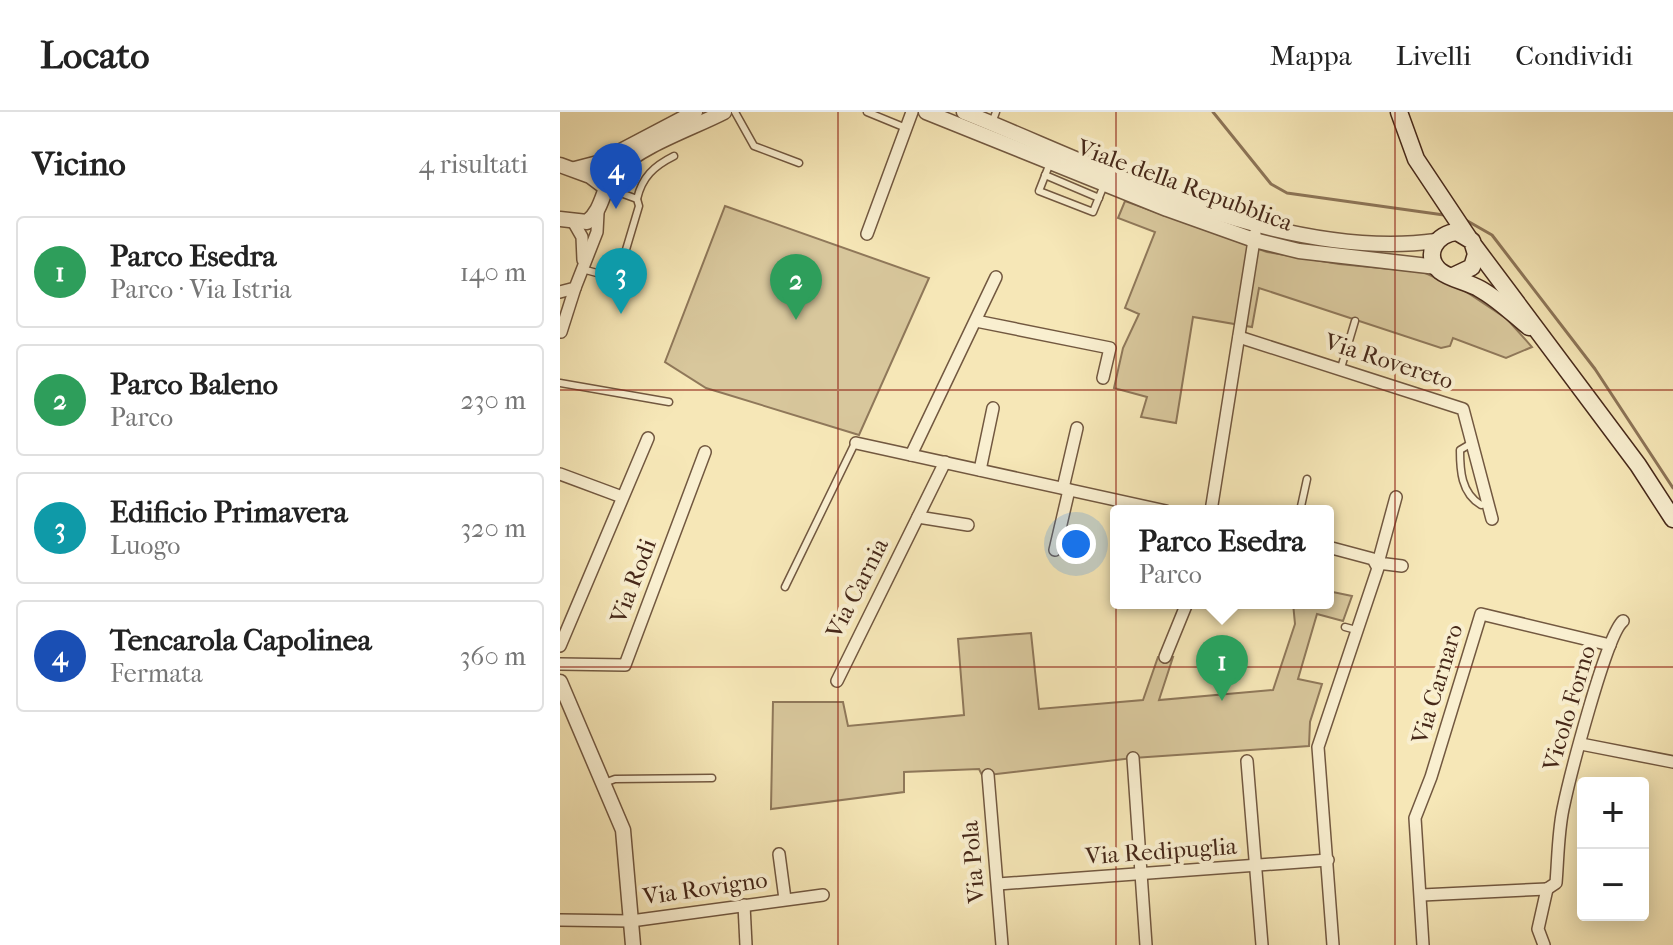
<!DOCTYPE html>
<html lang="it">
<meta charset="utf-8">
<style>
:root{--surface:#fff;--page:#f6f6f6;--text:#222;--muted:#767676;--line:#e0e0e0;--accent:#8f2418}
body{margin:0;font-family:"IM FELL French Canon",serif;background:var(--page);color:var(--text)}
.controls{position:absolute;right:24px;bottom:24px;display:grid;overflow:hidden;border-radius:8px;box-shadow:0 4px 20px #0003}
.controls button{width:72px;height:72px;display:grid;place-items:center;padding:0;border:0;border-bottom:2px solid var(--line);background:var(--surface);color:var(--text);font:40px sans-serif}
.you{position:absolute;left:516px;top:432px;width:28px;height:28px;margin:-20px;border:6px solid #fff;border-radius:50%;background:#1a73e8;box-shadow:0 0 0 12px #1a73e833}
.badge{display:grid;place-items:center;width:52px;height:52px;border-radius:50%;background:var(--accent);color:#fff;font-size:26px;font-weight:700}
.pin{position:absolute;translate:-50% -66px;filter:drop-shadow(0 2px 4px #0008)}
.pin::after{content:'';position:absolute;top:42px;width:28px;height:24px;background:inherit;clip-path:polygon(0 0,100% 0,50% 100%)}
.popup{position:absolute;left:550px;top:393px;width:224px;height:104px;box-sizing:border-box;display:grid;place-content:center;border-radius:8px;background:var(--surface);filter:drop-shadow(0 2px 6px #0005);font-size:26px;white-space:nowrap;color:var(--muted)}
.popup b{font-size:30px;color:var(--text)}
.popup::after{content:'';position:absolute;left:50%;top:100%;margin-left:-16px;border:16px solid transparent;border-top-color:var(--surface)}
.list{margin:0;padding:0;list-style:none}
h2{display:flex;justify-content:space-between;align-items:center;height:104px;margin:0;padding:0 32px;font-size:34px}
h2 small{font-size:26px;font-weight:400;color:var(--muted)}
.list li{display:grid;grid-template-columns:52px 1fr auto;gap:24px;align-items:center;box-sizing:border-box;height:112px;margin:0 16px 16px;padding:0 16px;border:2px solid var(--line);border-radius:8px}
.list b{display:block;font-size:30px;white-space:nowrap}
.list p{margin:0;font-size:26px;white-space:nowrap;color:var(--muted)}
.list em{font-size:26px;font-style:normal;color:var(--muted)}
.map{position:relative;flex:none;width:1113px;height:833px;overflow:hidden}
header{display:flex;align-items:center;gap:48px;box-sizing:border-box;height:112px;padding:0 40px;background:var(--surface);border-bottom:2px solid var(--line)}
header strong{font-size:38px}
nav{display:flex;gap:44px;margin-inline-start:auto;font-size:28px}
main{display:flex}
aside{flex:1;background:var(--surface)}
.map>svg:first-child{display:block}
.green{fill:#d8c79c;stroke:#8f785a;stroke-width:2}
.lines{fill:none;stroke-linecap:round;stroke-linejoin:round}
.stream{stroke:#8c7457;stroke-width:3}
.service-casing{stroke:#725840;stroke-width:9}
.minor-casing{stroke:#725840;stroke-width:14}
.tertiary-casing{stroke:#725840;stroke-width:17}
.secondary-casing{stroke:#462819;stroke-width:19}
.service{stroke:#f9efd0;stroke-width:6}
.minor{stroke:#f9efd0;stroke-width:11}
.tertiary{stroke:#f9efd0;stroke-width:14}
.secondary{stroke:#f9efd0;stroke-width:16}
.grid{fill:none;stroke:#8f2418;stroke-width:2;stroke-opacity:0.55}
.labels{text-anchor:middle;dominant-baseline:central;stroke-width:8;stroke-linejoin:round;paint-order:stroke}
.street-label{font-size:24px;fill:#462819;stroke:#f9efd0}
</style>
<header>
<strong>Locato</strong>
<nav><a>Mappa</a><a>Livelli</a><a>Condividi</a></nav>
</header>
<main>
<aside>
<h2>Vicino<small>4 risultati</small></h2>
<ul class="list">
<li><span class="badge" style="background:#2e9e5b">1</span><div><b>Parco Esedra</b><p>Parco · Via Istria</p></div><em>140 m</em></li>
<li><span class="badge" style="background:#2e9e5b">2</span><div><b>Parco Baleno</b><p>Parco</p></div><em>230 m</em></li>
<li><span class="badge" style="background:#0f9aa8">3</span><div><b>Edificio Primavera</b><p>Luogo</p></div><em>320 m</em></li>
<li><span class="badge" style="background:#1a4fb4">4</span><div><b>Tencarola Capolinea</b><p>Fermata</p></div><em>360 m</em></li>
</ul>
</aside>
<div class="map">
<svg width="1113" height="833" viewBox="0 0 1113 833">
<rect width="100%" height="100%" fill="#f6e7b7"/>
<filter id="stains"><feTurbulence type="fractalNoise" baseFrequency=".0025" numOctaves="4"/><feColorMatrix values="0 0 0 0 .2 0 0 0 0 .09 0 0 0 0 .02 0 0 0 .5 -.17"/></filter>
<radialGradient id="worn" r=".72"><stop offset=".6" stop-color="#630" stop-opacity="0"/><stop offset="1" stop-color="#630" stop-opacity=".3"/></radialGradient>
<g class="green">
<path d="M565,89L707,140L779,152L863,160L905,179L947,207L972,235L946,246L893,226L890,234L881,236L699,176L692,215L633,205L616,311L581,305L587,285L554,276L563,236L579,202L565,196L595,120L558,106Z"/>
<path d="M165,94L369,166L299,323L146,276L105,250Z"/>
<path d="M768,479L792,484L783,509L757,502L738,567L762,572L750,610L749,634L573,646L428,663H422L419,657L344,660V680L211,697L213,590H283L288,614L404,603L398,527L471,521L479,597L583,588L598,545H613L599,588L713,578L735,512L733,491H768Z"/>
</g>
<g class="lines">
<g class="stream">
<path d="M653,0L711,72L727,81L884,103"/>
<path d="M904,107L932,123L1035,257L1113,376"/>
</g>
<g class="service-casing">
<g id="service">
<path d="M175,0L194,34L239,51"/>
<path d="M307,0L346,16"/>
<path d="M432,11L436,0"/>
<path d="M490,51L479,79L533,100L544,73"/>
<path d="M485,63L539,86"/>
<path d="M77,87C82,65 94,54 114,44"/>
<path d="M22,157L52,165L59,161L79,94L77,87L47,76"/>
<path d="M781,256L795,209"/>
<path d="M0,271L109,290"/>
<path d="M912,331L900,338C900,358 901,381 921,393L928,391"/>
<path d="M740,399L747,367"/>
<path d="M225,475L295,331"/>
<path d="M785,515L796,518"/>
<path d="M44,671L55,667L152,666"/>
</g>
</g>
<g class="minor-casing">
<g id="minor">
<path d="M14,111L22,125L23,148"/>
<path d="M307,122L352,0"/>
<path d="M0,180L15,176L37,120L38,101"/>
<path d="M416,209L550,236L543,266"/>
<path d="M1,220L15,176"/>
<path d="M679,225L903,297L932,407"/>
<path d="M296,331L606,399"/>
<path d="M351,343L436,165"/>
<path d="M420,358L433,296"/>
<path d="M0,362L62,385"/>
<path d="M503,376L517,316"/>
<path d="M836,385L818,451L842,454"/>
<path d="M651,399L695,122"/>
<path d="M358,405L408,413"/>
<path d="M768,435L813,447L818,456L758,635L773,833"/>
<path d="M495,438L509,378"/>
<path d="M0,534L88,326"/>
<path d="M605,545L627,491"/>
<path d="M0,552L65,553L145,340"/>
<path d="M277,569L385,350"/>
<path d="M1021,632L1113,650"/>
<path d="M573,646L586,833"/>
<path d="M687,649L702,833"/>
<path d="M428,663L442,833"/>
<path d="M219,742L225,787"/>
<path d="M438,772L768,748"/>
<path d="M987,777L996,771C998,747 998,721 1003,697C1009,668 1046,523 1063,509"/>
<path d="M862,783L987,777"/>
<path d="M184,793L186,833"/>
<path d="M0,808L71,809L263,783"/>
<path d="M863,833L855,706L871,665L921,502L1050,533"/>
<path d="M984,833L978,817L987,777"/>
</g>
</g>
<g class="tertiary-casing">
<g id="tertiary">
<path d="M366,0L607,97L694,128L739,139L877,155"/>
<path d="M404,0C546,57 721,150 876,129"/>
<path d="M0,53L30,64L46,76"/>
<path d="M15,57L38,51L135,0"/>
<path d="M0,107L27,110C45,96 42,72 58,57C82,33 133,16 164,0"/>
<path d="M0,570L63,718L73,833"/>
</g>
</g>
<g class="secondary-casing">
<g id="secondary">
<path d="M839,0L856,47L908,125"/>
<path d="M915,135L1078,353L1113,407"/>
<path d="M893,164L912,155L916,142L912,129L897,120C877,121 862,143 880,159C890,167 908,170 920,177C938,187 953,202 969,215"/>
</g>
</g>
<use href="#service" class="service"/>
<use href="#minor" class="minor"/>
<use href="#tertiary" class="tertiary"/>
<use href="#secondary" class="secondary"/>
</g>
<path class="grid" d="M278,0V833M556,0V833M835,0V833M0,278H1113M0,555H1113"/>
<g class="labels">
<g class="street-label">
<text transform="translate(625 73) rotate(20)">Viale della Repubblica</text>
<text transform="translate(829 249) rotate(18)">Via Rovereto</text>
<text transform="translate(73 469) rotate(-69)">Via Rodi</text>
<text transform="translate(297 476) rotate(-63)">Via Carnia</text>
<text transform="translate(877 572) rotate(-73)">Via Carnaro</text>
<text transform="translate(1009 596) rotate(-73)">Vicolo Forno</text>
<text transform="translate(601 739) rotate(-4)">Via Redipuglia</text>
<text transform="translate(413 750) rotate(-95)">Via Pola</text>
<text transform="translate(145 776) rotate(-8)">Via Rovigno</text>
</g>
</g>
<rect width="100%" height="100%" filter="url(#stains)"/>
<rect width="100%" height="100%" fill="url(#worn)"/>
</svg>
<div class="controls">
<button>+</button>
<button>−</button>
</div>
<div class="you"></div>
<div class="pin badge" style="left:662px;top:589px;background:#2e9e5b">1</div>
<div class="popup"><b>Parco Esedra</b>Parco</div>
<div class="pin badge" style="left:236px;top:208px;background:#2e9e5b">2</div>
<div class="pin badge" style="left:61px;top:202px;background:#0f9aa8">3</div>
<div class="pin badge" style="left:56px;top:97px;background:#1a4fb4">4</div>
</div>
</main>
